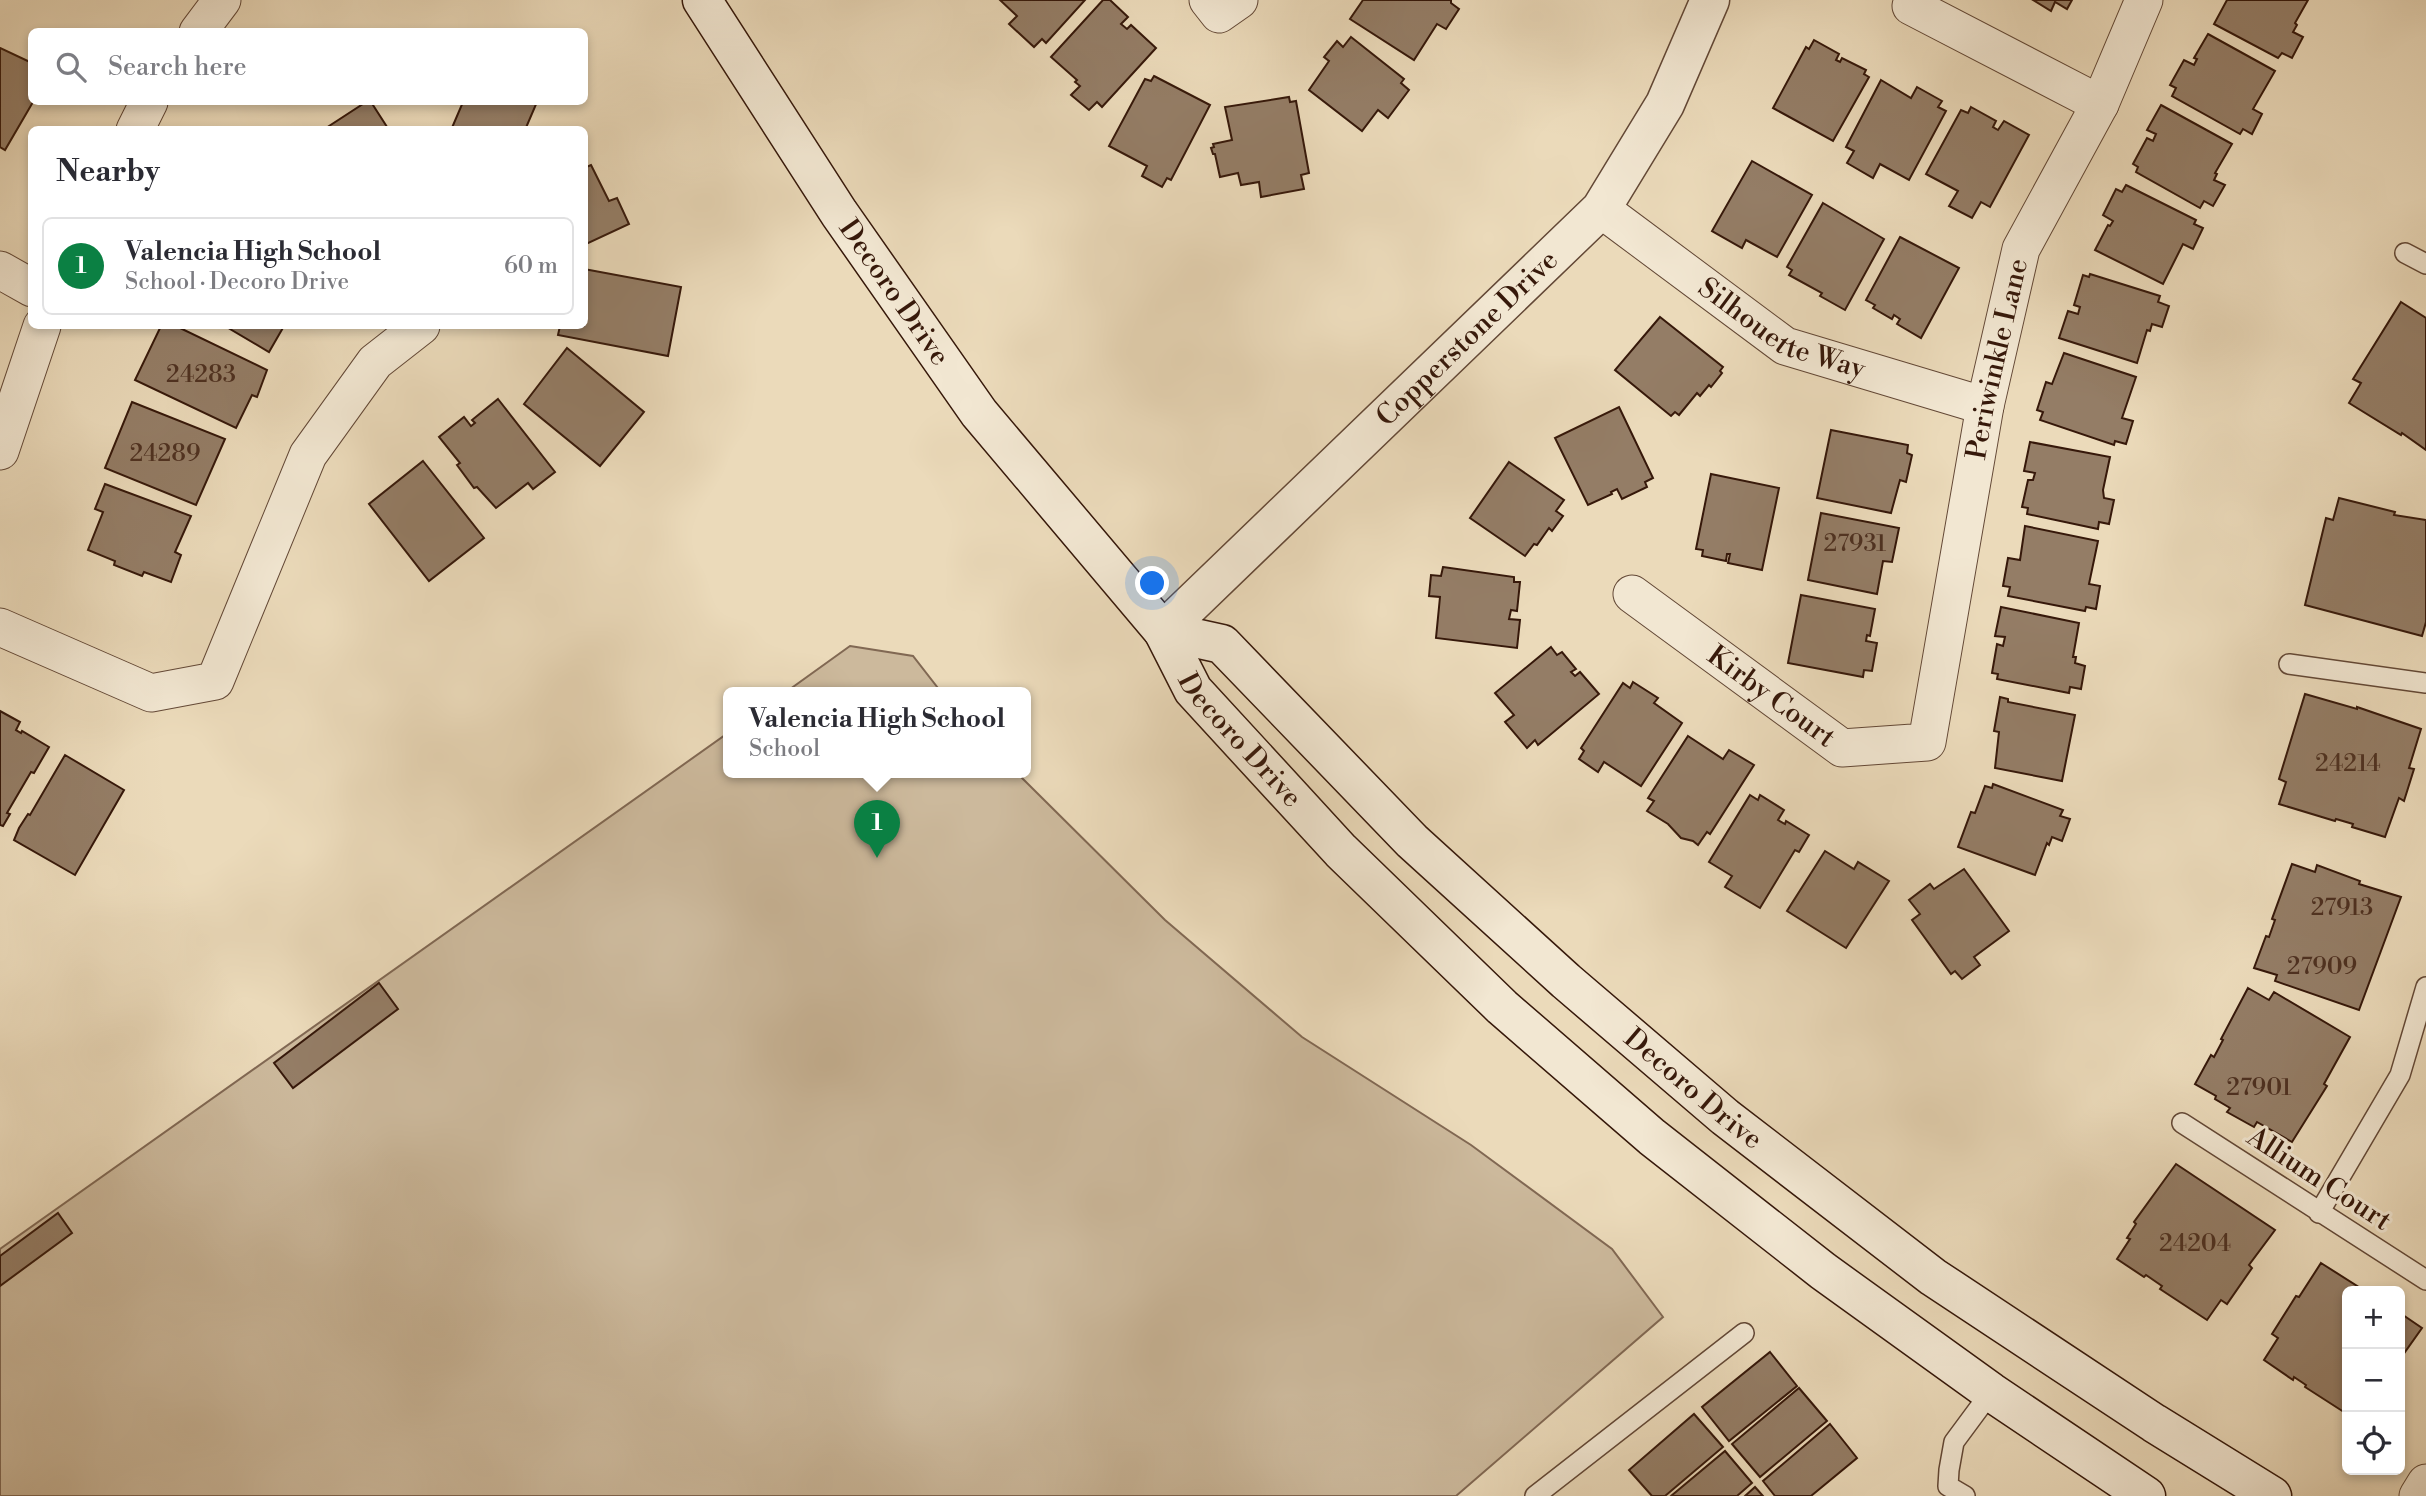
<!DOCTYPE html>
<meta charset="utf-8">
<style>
:root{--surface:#fff;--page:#f2f2f3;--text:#2b2b33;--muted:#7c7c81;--line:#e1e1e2;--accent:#0b8043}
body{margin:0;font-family:"Libre Bodoni",serif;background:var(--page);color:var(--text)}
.controls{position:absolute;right:21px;bottom:21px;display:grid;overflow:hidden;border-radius:10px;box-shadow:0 4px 10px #0003}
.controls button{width:63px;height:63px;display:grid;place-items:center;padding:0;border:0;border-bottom:2px solid var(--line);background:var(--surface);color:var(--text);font:35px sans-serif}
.you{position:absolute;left:1153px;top:584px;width:24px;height:24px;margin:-18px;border:5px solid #fff;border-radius:50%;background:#1a73e8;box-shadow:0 0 0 10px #1a73e833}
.badge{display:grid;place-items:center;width:46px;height:46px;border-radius:50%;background:var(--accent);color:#fff;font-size:23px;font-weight:700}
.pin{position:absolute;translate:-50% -58px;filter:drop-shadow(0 2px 4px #0008)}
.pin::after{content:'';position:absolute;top:37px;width:24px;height:21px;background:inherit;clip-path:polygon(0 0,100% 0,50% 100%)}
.popup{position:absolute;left:723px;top:687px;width:308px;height:91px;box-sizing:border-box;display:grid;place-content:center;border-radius:10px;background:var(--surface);filter:drop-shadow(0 2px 5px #0005);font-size:23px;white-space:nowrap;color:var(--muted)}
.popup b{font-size:26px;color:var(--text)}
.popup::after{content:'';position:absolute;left:50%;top:100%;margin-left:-14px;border:14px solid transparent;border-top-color:var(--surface)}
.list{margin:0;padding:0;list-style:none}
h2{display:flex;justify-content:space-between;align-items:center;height:91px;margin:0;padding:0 28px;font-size:30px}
h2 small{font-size:23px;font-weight:400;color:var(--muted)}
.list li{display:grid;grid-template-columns:46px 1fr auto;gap:21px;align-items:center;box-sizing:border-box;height:98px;margin:0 14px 14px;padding:0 14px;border:2px solid var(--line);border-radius:10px}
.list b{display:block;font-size:26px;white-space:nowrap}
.list p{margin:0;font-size:23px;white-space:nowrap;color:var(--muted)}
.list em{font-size:23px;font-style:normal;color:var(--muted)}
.icon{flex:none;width:38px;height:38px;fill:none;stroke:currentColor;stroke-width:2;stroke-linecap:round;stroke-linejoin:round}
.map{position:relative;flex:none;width:2426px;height:1496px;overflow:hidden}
.search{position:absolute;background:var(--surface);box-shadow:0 4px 10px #0003;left:28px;top:28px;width:560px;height:77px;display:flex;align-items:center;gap:18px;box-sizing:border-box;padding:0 24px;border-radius:10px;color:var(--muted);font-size:26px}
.panel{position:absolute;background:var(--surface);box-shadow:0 4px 10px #0003;left:28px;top:126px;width:560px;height:203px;border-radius:10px}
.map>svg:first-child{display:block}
.green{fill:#ccb99c;stroke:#816853;stroke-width:2}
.building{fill:#947d66;stroke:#36180a;stroke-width:2}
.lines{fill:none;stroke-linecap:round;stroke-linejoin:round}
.service-casing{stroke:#634836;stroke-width:22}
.minor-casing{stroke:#634836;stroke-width:39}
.tertiary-casing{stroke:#634836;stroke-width:41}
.secondary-casing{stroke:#36180a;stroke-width:41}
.service{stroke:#f2e7d2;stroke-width:19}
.minor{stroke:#f2e7d2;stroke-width:37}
.tertiary{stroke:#f2e7d2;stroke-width:38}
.secondary{stroke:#f2e7d2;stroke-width:38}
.labels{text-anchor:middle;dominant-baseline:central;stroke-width:6;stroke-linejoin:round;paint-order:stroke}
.number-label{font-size:24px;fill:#4e3121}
.street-label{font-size:28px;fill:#36180a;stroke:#f2e7d2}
</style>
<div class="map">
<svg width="2426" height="1496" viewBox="0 0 2426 1496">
<rect width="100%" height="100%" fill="#ebdaba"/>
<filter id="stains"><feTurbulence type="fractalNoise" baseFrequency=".00286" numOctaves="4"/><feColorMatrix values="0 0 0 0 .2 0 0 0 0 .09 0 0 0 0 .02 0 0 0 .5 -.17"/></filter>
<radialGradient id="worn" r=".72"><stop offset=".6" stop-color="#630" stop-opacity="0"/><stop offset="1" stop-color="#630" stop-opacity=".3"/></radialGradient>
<g class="green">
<path d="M850,646L913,656L941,692H786Z"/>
<path d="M728,733V772H1016L1165,920L1302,1037L1471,1145L1612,1249L1663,1317L1456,1496H0V1249Z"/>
</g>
<g class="building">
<path d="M1000,0H1085L1046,43L1042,39L1034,47L1009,24L1017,16Z"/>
<path d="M1103,0H1110L1128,17L1121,24L1127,29L1131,25L1156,48L1102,107L1097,102L1089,110L1071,95L1080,86L1075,82L1077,80L1051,57Z"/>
<path d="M1363,0H1451V3L1459,9L1446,29L1437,24L1414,60L1350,19Z"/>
<path d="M2033,0H2072L2067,9L2055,2L2051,11Z"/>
<path d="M2227,0H2308L2295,23L2297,25L2293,32L2303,37L2292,58L2282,53L2278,58L2214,24Z"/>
<path d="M2208,34L2275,71L2253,109L2262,114L2252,134L2243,129L2240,134L2172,96L2176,88L2170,85L2184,60L2194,65L2197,59L2194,58Z"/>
<path d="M1351,37L1404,79L1401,83L1409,90L1388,118L1378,110L1362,131L1309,90L1329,61L1324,57L1337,41L1343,47Z"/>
<path d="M1814,40L1839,54L1836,60L1840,62L1842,58L1866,70L1864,74L1869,77L1833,141L1773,108L1806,47L1809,49Z"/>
<path d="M0,48L32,63L33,102L5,150L0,147Z"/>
<path d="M1154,76L1210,105L1171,180L1167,178L1162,187L1142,176L1147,166L1109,146L1145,79L1151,81Z"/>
<path d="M1881,80L1911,98L1917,87L1942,101L1938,107L1946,111L1909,180L1880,164L1873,178L1847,163L1854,151L1846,147Z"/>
<path d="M1289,97L1290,102L1296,101L1309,173L1301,175L1304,189L1261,197L1259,182L1241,185L1238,173L1220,177L1215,154H1213L1211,148L1214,147L1213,144L1232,140L1225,107Z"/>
<path d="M366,102H371L389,130H323Z"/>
<path d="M463,102H537L525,130H451Z"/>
<path d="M2161,105L2232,144L2215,173L2217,174L2214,180L2225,185L2213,206L2204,201L2200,208L2136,172L2138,167L2133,164L2147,138L2153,141L2156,134L2147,130Z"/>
<path d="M1971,107L1996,121L1993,127L1998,130L2004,121L2029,135L1990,207L1981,202L1972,218L1949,206L1958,191L1926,174L1961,110L1968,113Z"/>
<path d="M1752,161L1812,195L1777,257L1746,240L1742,248L1712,231Z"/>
<path d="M591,165L609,201L617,198L629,224L584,245V168Z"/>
<path d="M2126,185L2196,220L2194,224L2203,228L2193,249L2183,244L2163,284L2095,250L2108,225L2110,226L2113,221L2103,215L2116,189L2122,192Z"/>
<path d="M1823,203L1884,239L1845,310L1820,296L1822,293L1789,275L1792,270L1787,267Z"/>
<path d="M1900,237L1959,268L1921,338L1897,324L1900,319L1894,315L1892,319L1873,308L1875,305L1866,300Z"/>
<path d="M584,269L681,287L668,356L558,335L560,326H584Z"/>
<path d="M2090,274L2160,296L2158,302L2169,306L2162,327L2152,324L2150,331L2147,330L2137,363L2059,338L2068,311L2078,314L2080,307L2074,305L2083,275L2089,277Z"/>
<path d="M2401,302L2426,318V450L2402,433L2401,435L2349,403L2361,383L2353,379Z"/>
<path d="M1660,317L1723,367L1720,371L1722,373L1711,387L1709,385L1700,396L1697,393L1679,415L1675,412L1671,416L1615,370Z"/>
<path d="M161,326H176L267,370L257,397L252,395L236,428L135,380Z"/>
<path d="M225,326H284L269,352Z"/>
<path d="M567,348L644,412L600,466L524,404Z"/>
<path d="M2064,353L2136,377L2122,418L2133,421L2126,444L2115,441L2114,445L2040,420L2043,412L2037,410L2046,382L2052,384Z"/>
<path d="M498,399L555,472L533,489L528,483L496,508L477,487L474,488L457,465L460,463L439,437L464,417L471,426L475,423L472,420Z"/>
<path d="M132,402L225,439L196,505L105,468Z"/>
<path d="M1619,407L1653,478L1645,482L1647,487L1622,499L1617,489L1611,492L1612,494L1588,505L1555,438Z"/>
<path d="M1831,430L1908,445L1907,453L1912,455L1906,482L1900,480L1891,513L1817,498Z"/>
<path d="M2030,442L2110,457L2103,490L2104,498L2114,500L2109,524L2099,522L2098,529L2027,514L2028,508L2022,507L2028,480H2033L2035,473L2024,471Z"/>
<path d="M423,461L484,538L429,581L369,504Z"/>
<path d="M1509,462L1564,500L1556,511L1563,516L1552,531L1549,528L1537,545L1534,544L1525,556L1470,518Z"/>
<path d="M1711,474L1779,488L1762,570L1728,563L1730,554H1727L1726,561L1702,556L1703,550L1696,549Z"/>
<path d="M105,484L191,516L175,552L181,555L171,582L144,572L142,576L114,565L115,561L88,550L103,512L95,509Z"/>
<path d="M2339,498L2395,512L2394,515L2426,520V622L2422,636L2305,605L2326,518L2333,520Z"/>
<path d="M1821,513L1899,528L1892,562L1883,561L1877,594L1808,580Z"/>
<path d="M2025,526L2098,541L2089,584L2100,586L2096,609L2086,607L2085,611L2008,596L2010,587L2003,586L2008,558L2020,560Z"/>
<path d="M1443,567L1514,577V582H1520L1517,611L1511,610L1509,619L1520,620L1517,648L1436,638L1440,597L1429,596L1431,575L1441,576Z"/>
<path d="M1801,595L1875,609L1870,636L1867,635L1866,641L1877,643L1872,671L1864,670L1863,677L1788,663Z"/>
<path d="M2001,607L2079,623L2073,657H2076L2075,663L2085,666L2081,689L2070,687L2069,693L1997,679L1998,674L1992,673L1997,644L2003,646L2005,637L1995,636Z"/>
<path d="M1551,647L1557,655L1562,652L1576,669L1571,672L1575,676L1580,672L1599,694L1538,745L1535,740L1527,748L1505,722L1514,715L1495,693Z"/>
<path d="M1633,682L1658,698L1654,703L1682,723L1641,786L1604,762L1598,772L1579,759L1584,751L1581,748L1623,683L1630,688Z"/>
<path d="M2305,694L2357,709V707L2421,729L2409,768L2414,769L2404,801L2399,798L2385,837L2352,827L2353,824L2336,819L2335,821L2279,804L2286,782L2279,779Z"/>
<path d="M2000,697L2008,699V702L2075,715L2062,781L1995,768L1999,732L1994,731Z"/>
<path d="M0,711L20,722L16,730L21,733L22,731L49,747L34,773L31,772L7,813L10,814L3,826L0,825Z"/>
<path d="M1688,736L1723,759L1729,750L1754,765L1710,834L1707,832L1698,845L1693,841L1681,838L1668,824L1647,811L1654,801L1648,798Z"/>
<path d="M65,755L124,790L75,875L14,840L19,828L28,814L30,815Z"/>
<path d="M1993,784L2063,810L2060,816L2070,819L2062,841L2052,837L2049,845L2047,843L2035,875L1958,847L1971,812L1975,813L1985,786L1992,788Z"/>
<path d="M1750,795L1758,800L1760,795L1784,810L1778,820L1785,824L1786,821L1809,835L1799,852L1795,850L1760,908L1725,887L1732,876L1709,862Z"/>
<path d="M1825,851L1854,869L1858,862L1889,881L1846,948L1787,911Z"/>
<path d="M2292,864L2315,872L2317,865L2360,881L2359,884L2401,897L2359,1010L2275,981L2277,975L2254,968L2266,936L2269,937L2275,920L2272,919Z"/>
<path d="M1964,869L2009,931L1974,957L1980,965L1962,979L1955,971L1951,974L1912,920L1920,914L1909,900L1930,884L1934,889Z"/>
<path d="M379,983L398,1009L293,1088L274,1063Z"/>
<path d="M2248,988L2269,1000L2274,992L2350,1037L2324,1084L2327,1086L2292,1142L2257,1122L2254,1127L2227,1112L2230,1108L2215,1099L2216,1096L2195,1084L2211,1055L2214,1057L2223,1040L2221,1039Z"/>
<path d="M2176,1164L2275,1230L2249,1265L2252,1268L2227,1304L2221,1300L2207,1320L2160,1289L2162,1286L2146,1275L2144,1277L2117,1259L2130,1239L2127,1238L2136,1224L2134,1222Z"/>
<path d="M58,1213L72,1233L0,1286V1256Z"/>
<path d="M2321,1263L2365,1291H2347V1414L2305,1387L2306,1385L2294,1377L2293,1380L2264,1360L2278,1338L2272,1334L2296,1296L2299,1297Z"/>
<path d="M2400,1313L2422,1328L2400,1359Z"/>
<path d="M1770,1352L1797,1386L1729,1441L1702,1407Z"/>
<path d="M1799,1388L1827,1421L1760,1477L1732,1444Z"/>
<path d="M1694,1414L1723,1447L1665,1496H1652L1629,1470Z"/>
<path d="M1830,1424L1857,1458L1811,1496H1775L1763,1481Z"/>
<path d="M1725,1451L1752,1483L1737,1496H1671Z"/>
<path d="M1755,1487L1763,1496H1745Z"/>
</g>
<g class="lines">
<g class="service-casing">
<g id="service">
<path d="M2405,253L2426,264"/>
<path d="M2289,664L2426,683"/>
<path d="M2182,1123L2426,1280"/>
<path d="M2319,1213L2400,1075L2426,987"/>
<path d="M1535,1496L1744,1333"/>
<path d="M1965,1496L1948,1486L1949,1470L1954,1442L1991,1392"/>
</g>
</g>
<g class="minor-casing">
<g id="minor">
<path d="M1208,0L1219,14L1239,0"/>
<path d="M1911,6L2100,104"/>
<path d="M198,32L222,0"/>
<path d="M135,130L149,102"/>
<path id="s1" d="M1601,209L1785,346L1985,406"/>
<path d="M0,270L32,288"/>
<path d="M0,451L42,326"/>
<path id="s2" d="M1632,594L1842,748L1927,742L1985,406L2021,249L2100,104L2144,0"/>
<path d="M0,627L151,693L215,681L308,455L375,362L421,326"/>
<path d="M2418,1496L2426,1483"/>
</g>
</g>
<g class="tertiary-casing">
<g id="tertiary">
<path id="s3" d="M1163,631L1601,209L1665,104L1710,0"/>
</g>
</g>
<g class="secondary-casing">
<g id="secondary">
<path id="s4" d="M702,0L839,213L979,413L1163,631L1193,690L1341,851L1502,1007L1652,1137L1823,1271L1991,1392L2146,1496"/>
<path id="s5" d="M1163,631L1222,644L1412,841L1566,981L1725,1117L1933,1277L2154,1423L2272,1496"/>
</g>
</g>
<use href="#service" class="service"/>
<use href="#minor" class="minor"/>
<use href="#tertiary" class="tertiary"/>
<use href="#secondary" class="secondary"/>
</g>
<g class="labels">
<g class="number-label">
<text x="201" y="375">24283</text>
<text x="165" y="454">24289</text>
<text x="1855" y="544">27931</text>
<text x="2348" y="764">24214</text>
<text x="2342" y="908">27913</text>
<text x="2322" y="967">27909</text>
<text x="2259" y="1088">27901</text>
<text x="2195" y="1244">24204</text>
</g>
<g class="street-label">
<text stroke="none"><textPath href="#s4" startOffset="350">Decoro Drive</textPath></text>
<text stroke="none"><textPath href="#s1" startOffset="219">Silhouette Way</textPath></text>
<text stroke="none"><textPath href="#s3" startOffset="422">Copperstone Drive</textPath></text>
<text stroke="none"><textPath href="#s2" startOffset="735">Periwinkle Lane</textPath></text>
<text stroke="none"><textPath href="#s2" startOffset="173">Kirby Court</textPath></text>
<text stroke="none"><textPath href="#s4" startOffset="917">Decoro Drive</textPath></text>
<text stroke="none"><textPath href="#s5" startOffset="709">Decoro Drive</textPath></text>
<text transform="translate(2319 1179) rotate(33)">Allium Court</text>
</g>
</g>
<rect width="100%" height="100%" filter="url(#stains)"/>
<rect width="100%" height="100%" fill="url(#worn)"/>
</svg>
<div class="controls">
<button>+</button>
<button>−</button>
<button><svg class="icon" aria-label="locate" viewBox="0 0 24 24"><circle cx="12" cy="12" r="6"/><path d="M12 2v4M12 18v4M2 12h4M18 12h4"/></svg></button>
</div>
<div class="you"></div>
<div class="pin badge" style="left:877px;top:858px">1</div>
<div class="popup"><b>Valencia High School</b>School</div>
<div class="search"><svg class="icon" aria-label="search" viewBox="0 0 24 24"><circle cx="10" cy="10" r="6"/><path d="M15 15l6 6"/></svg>Search here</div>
<section class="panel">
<h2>Nearby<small></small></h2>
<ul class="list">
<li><span class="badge">1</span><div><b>Valencia High School</b><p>School · Decoro Drive</p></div><em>60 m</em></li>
</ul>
</section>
</div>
